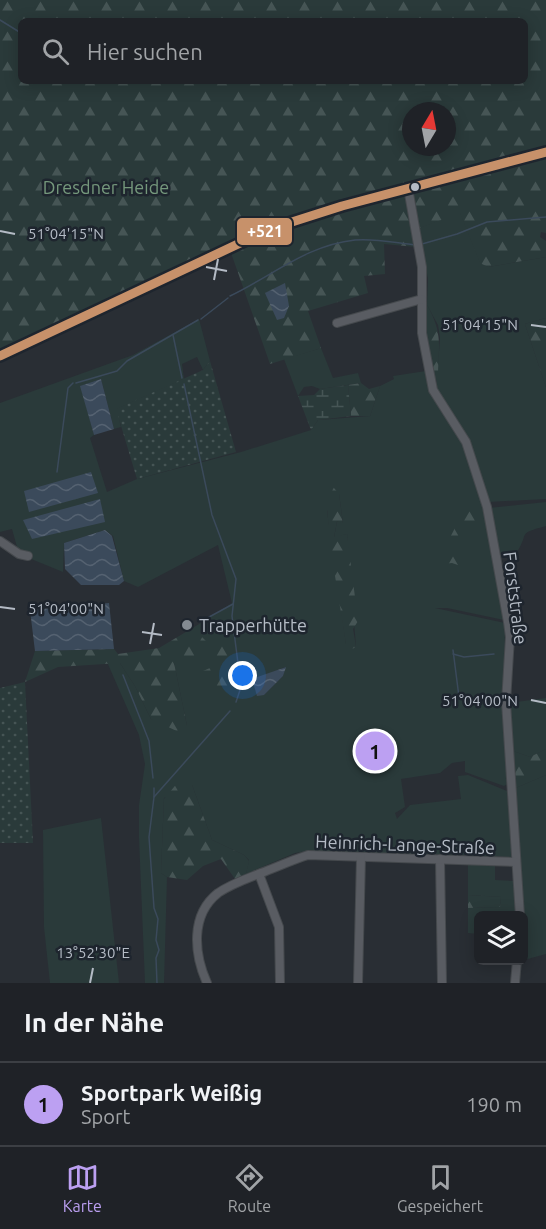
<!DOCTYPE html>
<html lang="de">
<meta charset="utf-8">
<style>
:root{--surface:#1f2227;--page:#272a2f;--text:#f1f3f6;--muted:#a1a4a7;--line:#3c3f44;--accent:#bca0f2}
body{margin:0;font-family:Ubuntu,sans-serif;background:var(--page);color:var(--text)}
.controls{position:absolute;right:18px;bottom:18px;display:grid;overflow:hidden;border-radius:9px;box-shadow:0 3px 15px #0003}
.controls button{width:54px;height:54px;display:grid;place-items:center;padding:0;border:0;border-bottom:2px solid var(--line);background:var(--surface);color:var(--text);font:30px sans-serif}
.compass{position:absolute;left:402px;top:102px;width:54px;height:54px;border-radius:50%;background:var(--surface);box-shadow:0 3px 15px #0003;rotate:10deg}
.you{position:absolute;left:243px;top:676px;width:21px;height:21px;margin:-15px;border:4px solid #fff;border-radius:50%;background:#1a73e8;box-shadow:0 0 0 9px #1a73e833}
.badge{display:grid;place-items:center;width:39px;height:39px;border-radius:50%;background:var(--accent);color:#111;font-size:20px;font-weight:700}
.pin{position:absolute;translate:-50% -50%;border:3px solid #fff;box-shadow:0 2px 6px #0006}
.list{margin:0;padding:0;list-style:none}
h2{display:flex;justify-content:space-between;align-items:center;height:78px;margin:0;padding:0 24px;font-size:26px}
h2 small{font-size:20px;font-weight:400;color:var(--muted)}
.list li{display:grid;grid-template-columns:39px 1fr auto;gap:18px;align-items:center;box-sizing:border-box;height:84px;padding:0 24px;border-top:2px solid var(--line)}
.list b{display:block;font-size:22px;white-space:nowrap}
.list p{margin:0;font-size:20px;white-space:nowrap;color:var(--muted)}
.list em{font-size:20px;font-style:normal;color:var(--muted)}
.icon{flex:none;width:33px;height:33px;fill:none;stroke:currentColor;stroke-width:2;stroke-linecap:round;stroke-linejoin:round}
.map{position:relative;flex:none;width:546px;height:983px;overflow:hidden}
.search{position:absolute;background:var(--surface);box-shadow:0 3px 15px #0003;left:18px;right:18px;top:18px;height:66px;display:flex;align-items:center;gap:15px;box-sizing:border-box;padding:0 21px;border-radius:9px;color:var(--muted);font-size:22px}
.sheet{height:162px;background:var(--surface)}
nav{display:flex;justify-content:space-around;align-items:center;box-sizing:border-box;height:84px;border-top:2px solid var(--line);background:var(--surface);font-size:16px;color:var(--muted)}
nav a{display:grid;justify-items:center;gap:3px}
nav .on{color:var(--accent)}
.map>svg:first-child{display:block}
.grass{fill:#2a3a3a;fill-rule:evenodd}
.forest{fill:url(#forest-firs);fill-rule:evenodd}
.wetland{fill:url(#wetland-marsh)}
.garden{fill:url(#garden-dots)}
.water{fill:url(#water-waves)}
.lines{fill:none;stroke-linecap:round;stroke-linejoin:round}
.stream{stroke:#3b4a5b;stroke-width:1.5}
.minor-casing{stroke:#45494d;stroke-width:10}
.major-casing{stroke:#44494e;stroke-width:12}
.minor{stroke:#595c62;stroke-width:8}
.major{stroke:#5b5f64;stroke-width:9}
.bus-1-casing{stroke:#1e252e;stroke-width:14}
.bus-1{stroke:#c7916a;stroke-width:9}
.ticks{fill:none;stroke:#b4bbc5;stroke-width:2}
.bus-dot{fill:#b4bbc5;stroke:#1e252e;stroke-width:2}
.poi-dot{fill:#838a92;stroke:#1e252e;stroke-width:2}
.labels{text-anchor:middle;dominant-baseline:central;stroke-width:5;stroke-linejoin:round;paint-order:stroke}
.park-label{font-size:18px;fill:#75987c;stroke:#1e252e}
.street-label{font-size:18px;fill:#b4bbc5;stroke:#1e252e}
.poi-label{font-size:18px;fill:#b4bbc5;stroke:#1e252e;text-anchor:start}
.ticks-label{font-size:15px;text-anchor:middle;fill:#b4bbc5;stroke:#1e252e;stroke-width:5;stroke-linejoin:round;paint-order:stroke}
.line-badge{stroke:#1e252e;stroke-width:2}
.badge-label{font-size:16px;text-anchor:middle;font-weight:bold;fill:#fff}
</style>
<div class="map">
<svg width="546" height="983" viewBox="0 0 546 983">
<defs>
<pattern id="forest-firs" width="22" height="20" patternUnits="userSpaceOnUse" patternTransform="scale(1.5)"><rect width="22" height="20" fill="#2a3a3a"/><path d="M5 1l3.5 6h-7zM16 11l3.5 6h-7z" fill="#465555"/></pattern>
<pattern id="wetland-marsh" width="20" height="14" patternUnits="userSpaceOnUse" patternTransform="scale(1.5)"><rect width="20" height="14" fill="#2a3a3a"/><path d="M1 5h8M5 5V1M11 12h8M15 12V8" fill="none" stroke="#465555"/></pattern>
<pattern id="garden-dots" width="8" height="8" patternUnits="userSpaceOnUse" patternTransform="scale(1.5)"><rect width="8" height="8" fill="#2a3a3a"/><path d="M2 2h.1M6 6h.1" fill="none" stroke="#465555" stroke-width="1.8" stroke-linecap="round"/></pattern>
<pattern id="water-waves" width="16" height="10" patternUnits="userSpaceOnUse" patternTransform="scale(1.5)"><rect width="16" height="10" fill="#3b4a5b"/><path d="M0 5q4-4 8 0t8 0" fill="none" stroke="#556271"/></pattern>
</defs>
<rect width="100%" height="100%" fill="#292e34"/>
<g class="grass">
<path d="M460,212L480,262L488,267L546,257V318L525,324L546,387V499L488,502L468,438L436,390L440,338L438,325L427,305L428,279L419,228Z"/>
<path d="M199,319L210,361L203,370L197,357L182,364L184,379L117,409L121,427L114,429L101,379L81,386L94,435L90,438L107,492L137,479L241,452L311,430L318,420L370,416L380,386L394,379L393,376L426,371L431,391L464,443L484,508L504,620L447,608H435L505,623L504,700L509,783L504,786L465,772V761L452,763L440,773L401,779L405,807L395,813L397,819L410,805L461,799L458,776L468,775L507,791L513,855L512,857L441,854L308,855L307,851L295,853L246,874L249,860L244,855L212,840L192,785L164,798L161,873L167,877L164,983H145L139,838V805L145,764L139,735L107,662L120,663L135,686L151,719L187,726L174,663L200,635L201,623L232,603L218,545L138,587L124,581L113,536L105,530L64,543L63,572L19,554L12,529L0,532V403L133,355ZM339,494L343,523L337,521L334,538L347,534L356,647L346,644L327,511ZM212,633H225L212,695ZM285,667L283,676L264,695L255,690V685L268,674Z"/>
<path d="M321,348L333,378L358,373L361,383L320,389L312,386L304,387L298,396L284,359Z"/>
<path d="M546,502V526C516,534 530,532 517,552L498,553L489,508Z"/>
<path d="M546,698V749L530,757L510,750L509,703Z"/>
<path d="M546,775V954L524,960V916L513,789Z"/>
<path d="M101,818L119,983H50L44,927L43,830Z"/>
<path d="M468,863L495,865V880L515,881L517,915L478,916V934L468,933V908L500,907L501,897L468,895Z"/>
</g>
<g class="forest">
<path d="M0,0H546V233L541,232L540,237L546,241V257L488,267L480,263L460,213L417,229L416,247L384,244L385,274L364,276L368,293L308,311L321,348L270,364L229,247L0,356ZM21,21H525V81H21ZM411,111H447V147H411Z"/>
<path d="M427,305C444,335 438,347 438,379L435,382L426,335Z"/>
<path d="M546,318V387L525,324Z"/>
<path d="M361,383L369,389L380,386L370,416H351L348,385Z"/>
<path d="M324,476L339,494L343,524L337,521L334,537L347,534L358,621L353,629L356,647L329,661L330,651L346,644L331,551Z"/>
<path d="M476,504L482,510L459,553L464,563L461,566L452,563L442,564L439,559L457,524Z"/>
<path d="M201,623L200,635L207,642L197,666L174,663L187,726L181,733L151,719L135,686L120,663L58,667L25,682L35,651L114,649L118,654L159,648Z"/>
<path d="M212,632L225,633L234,655L238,682L223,698L212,695L203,671L210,668Z"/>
<path d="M546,749V775L513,789L510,750L530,757Z"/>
<path d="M179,781L192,785L212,840L244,855L249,861L246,874L235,879L221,859L203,866L187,880L167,877L161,873L164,799Z"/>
<path d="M468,895L501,897L500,907L468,908Z"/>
</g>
<path class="wetland" d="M348,385L351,416L318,420L311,430L298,396L314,395L320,389Z"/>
<g class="garden">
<path d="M210,361L236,452L137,479L116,409L203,370Z"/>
<path d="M25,682L33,843H0V688Z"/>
</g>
<g class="water">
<path d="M285,283L289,306L284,318L277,320L265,293Z"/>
<path d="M101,379L114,429L94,435L80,386Z"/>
<path d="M91,472L98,493L29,512L24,491Z"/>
<path d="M100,499L105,522L32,539L23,520Z"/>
<path d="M105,530L112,536L124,581L119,585H81L65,569L64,543Z"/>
<path d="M109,603L114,649L35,651L30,610Z"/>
<path d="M286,667L283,676L264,695L257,696L252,679Z"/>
</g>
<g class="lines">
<g class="stream">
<path d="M0,20L21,33"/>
<path d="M422,244L457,234L487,222L546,217"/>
<path d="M230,296C272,276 307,245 355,240C374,238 396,243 415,245"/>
<path d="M201,319L228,298"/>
<path d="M173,335L182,378"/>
<path d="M76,383L117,371L127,361L198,320"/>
<path d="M184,384L212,515L236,579L232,616L241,687L236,702"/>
<path d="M57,472L68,388L73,383"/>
<path d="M200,622L233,604"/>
<path d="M453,650L459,697L479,698"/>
<path d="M453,654L464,657L494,654"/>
<path d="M123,675L149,741L153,778"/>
<path d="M154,788V797"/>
<path d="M157,983L156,958L159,950L156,940L158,919L154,908L149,837L154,797L230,711"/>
</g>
<g class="minor-casing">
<g id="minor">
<path d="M408,188L422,267V333L433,390L466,442L487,507L508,622L510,637L506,702L520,916"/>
<path d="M337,323L422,299"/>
<path d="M0,541L19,554L28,556"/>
<path d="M440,859L442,983"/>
<path d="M259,874L279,927L280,983"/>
<path d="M207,983C194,954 190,915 218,893C231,884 246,879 261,873C277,867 292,860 308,855L516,862"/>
<path d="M358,983L361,857"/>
<path d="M515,983L517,960"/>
</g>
</g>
<g class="major-casing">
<path id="major" d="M0,356L270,229L342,206L546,152"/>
</g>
<use href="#minor" class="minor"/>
<use href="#major" class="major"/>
<g class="bus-1-casing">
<path id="bus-1" d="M0,356L270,229L342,206L546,152"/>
</g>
<use href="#bus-1" class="bus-1"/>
</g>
<path class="ticks" d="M0,231L15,234M206,267L227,271M214,280L218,259M531,325L546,327M0,607L15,609M142,632L162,635M150,644L154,623M531,700L546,703M90,983L93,968"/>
<circle class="bus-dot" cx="415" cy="187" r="5"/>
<circle class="poi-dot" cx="187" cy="625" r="6"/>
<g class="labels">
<g class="park-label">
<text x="106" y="187">Dresdner Heide</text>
</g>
<g class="street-label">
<text transform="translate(516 598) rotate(83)">Forststraße</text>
<text transform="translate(405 844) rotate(2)">Heinrich-Lange-Straße</text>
</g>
<g class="poi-label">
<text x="199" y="625">Trapperhütte</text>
</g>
</g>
<g class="ticks-label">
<text x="66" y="239">51°04'15"N</text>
<text x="480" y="330">51°04'15"N</text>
<text x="66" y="614">51°04'00"N</text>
<text x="480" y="706">51°04'00"N</text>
<text x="93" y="958">13°52'30"E</text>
</g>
<rect class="line-badge" x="236" y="217" width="57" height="29" rx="6" fill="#c7916a"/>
<g class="badge-label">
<text x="265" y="237">+521</text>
</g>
</svg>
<div class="controls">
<button><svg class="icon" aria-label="layers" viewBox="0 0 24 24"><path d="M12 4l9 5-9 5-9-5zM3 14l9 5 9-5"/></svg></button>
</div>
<svg class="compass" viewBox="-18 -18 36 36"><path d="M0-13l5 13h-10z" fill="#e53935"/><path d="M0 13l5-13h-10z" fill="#a1a4a7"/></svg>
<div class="you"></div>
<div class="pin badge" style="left:375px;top:751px">1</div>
<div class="search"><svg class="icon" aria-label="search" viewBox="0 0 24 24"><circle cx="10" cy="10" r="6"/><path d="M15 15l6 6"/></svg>Hier suchen</div>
</div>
<section class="sheet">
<h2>In der Nähe<small></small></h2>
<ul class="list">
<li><span class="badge">1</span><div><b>Sportpark Weißig</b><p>Sport</p></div><em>190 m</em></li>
</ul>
</section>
<nav>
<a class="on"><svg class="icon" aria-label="map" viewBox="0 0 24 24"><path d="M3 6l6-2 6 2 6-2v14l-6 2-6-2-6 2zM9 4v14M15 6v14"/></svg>Karte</a>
<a><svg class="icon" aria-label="directions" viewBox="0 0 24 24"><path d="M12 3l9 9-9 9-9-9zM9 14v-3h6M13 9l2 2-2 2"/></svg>Route</a>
<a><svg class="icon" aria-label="saved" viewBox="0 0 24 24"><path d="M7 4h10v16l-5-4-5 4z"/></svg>Gespeichert</a>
</nav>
